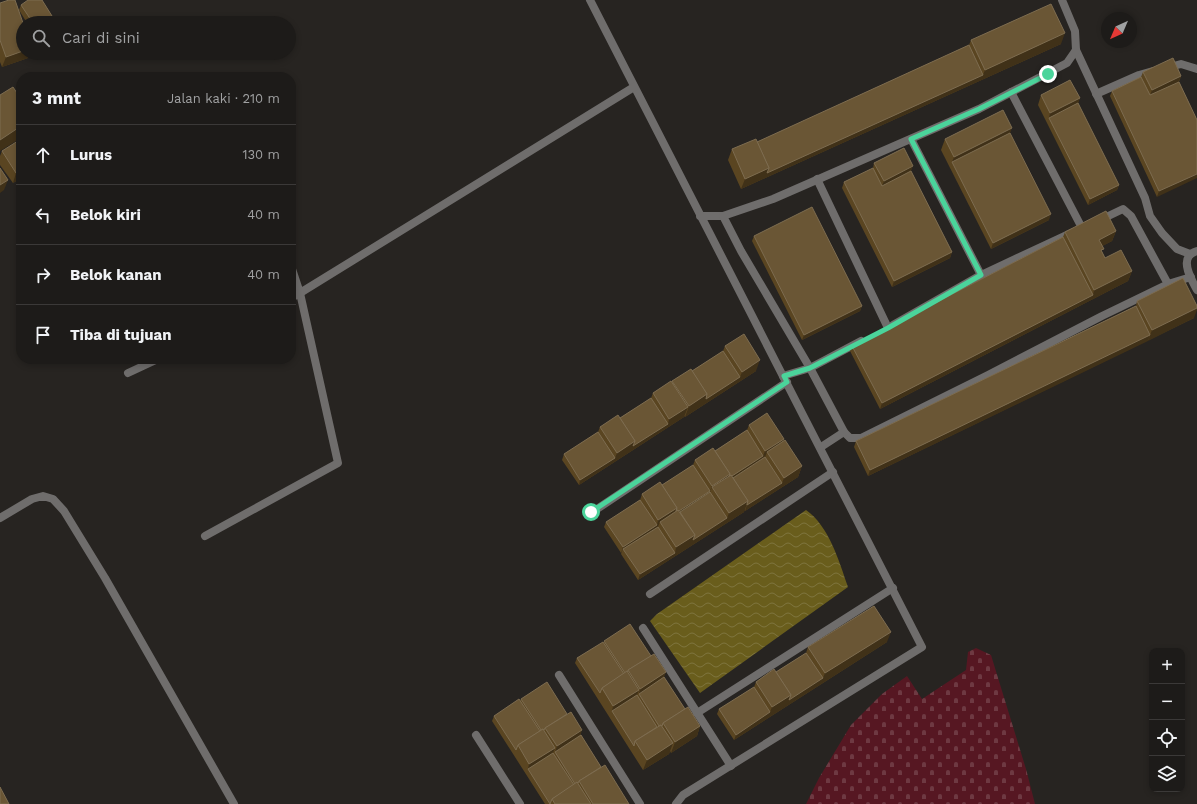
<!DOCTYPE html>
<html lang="id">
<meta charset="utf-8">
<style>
:root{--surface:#1d1b19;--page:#2a2826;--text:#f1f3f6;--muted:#a0a1a2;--line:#3b3938}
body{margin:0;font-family:"Work Sans",sans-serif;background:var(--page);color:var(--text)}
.controls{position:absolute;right:12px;bottom:12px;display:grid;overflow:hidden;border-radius:8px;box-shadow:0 2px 6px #0003}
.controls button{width:36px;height:36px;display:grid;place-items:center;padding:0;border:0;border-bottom:1px solid var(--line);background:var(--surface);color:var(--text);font:20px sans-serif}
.compass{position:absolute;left:1101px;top:12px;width:36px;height:36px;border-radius:50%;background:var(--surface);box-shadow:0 2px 6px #0003;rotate:224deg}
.stop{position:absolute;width:12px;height:12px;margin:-9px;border:3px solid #4bd49b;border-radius:50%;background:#fff}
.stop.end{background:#4bd49b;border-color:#fff;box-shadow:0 1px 4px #0008}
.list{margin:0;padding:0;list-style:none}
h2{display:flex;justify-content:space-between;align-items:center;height:52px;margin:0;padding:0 16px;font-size:17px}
h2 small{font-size:13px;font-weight:400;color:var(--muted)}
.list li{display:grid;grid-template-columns:26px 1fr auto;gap:12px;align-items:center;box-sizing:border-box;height:60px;padding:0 16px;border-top:1px solid var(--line)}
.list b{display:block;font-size:15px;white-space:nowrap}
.list em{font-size:13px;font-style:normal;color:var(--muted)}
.icon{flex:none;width:22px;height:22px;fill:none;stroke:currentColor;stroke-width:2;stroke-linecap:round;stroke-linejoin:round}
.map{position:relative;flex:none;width:1197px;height:804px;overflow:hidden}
.search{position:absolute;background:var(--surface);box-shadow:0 2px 6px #0003;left:16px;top:16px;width:280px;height:44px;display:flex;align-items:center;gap:10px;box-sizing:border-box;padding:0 14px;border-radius:22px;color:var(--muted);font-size:15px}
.panel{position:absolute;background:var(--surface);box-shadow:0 2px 6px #0003;left:16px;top:72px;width:280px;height:292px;border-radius:16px}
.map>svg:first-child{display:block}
.cemetery{fill:url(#cemetery-stones)}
.water{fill:url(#water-waves)}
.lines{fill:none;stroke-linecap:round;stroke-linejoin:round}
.service{stroke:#6f6d6c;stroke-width:8}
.minor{stroke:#6f6d6c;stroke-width:8}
.wall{fill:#5a4521}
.shaded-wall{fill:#403118}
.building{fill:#6a5635;stroke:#7d6c50}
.route{stroke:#4bd49b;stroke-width:5}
</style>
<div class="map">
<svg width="1197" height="804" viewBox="0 0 1197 804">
<defs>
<pattern id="cemetery-stones" width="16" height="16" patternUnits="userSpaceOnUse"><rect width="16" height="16" fill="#561722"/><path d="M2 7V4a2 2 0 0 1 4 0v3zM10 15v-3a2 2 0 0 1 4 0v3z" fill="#6e3942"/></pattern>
<pattern id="water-waves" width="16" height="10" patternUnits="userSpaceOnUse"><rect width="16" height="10" fill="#695d1c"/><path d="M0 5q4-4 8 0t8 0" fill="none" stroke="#7e743d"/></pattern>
</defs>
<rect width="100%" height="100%" fill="#272421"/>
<path class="cemetery" d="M976,648L991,655L1026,769L1035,804H806L819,778L851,725L882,694L907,676L922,699L966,670L968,652Z"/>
<path class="water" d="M806,510C829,526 839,561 848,587L700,693L650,621L657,614Z"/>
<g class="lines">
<path class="service" d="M0,518L32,499L43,496L53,499L64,511L105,578L234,804"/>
<g class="minor">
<path d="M590,0L922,647L683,795L676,804"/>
<path d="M1076,50L1145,198L1150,216L1162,233L1177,249L1190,254"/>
<path d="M1166,68L1181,64L1197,69"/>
<path d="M1011,92L1082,228"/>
<path d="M1096,94L1139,75L1153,71"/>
<path d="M911,139L981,275"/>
<path d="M817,179L888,328"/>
<path d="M700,216H723"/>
<path d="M1197,251C1194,252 1191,253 1189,256C1182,265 1193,282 1197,290"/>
<path d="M291,266L300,293L634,87"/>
<path d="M1168,284L1191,277"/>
<path d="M893,325L981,275L1073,232"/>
<path d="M861,341L810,368L741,251L723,216L773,199L979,109L1067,63L1076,50L1075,31L1062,0"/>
<path d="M128,373L158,359"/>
<path d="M783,376L810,368L844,432L850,438H861L988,375L1102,316L1168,284L1131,216L1123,209L1100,220"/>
<path d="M821,447L844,432"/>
<path d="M591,513L787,382"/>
<path d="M205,536L338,463L300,293L291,298"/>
<path d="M650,594L833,472"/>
<path d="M643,628L731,766"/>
<path d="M559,675L640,804"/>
<path d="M697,713L893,588"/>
<path d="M476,735L520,804"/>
</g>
</g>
<g class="wall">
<path d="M0,3L19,10L21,5L52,16L50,21L47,23H27L19,10L28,58L2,67L0,62Z"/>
<path d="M971,40L1061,44L741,189L728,160L732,149L757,142L969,45Z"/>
<path d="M1143,72L1181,76L1179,82L1197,120L1157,197L1110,96L1112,91L1141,77Z"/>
<path d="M1041,95L1080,98L1078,103L1119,185L1117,190L1088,205L1038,105Z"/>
<path d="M1010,133L1049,220L991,249L941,150L945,139Z"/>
<path d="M2,151L21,178L13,183L0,165V156Z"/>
<path d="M874,163L911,171L952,252L950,258L892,287L842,188L844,182L873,168Z"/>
<path d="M1116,231L1112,241L1102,246V252L1105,258L1132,271L1128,281L880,409L850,351L852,346L1063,237L1065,232Z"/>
<path d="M754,236L862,306L860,311L802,340L752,241Z"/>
<path d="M21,260V287L16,271L20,261Z"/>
<path d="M1137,301L1194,318L868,476L854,447L856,441L1136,306Z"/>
<path d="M725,346L756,371L685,417V416L684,417L579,485L562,460L564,454L598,432L600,427L620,418L651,398L653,393L672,382V381L692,371L723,351Z"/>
<path d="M749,425L784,439L783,442L802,466L798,477L745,511V509L744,512L638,580L621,554L622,551L621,553L604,527L606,522L640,500L642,494L662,485L693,465L695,460L715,451L747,430Z"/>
<path d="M604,641L664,677L685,709L700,726L697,736L671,753L670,751L669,754L643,770L575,663L577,658L604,643Z"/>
<path d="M887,642L734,740L717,714L719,709L754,687L756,682L776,672L806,653L808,647Z"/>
<path d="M521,699L581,735L601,767L629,804H545L492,721L494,716L520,701Z"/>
</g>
<g class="shaded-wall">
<path d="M52,16L50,21L47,23H41Z"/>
<path d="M1065,33L1061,44L741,189L745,179L983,75L985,70Z"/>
<path d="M23,51V53H30L28,58L2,67L6,57Z"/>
<path d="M1181,76L1177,87L1148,101L1152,90Z"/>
<path d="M1080,98L1076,109L1049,118L1050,113Z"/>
<path d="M21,126V138L0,151V140Z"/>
<path d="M1012,128L1008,139L952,162L954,157Z"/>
<path d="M913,166L909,177L880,191L884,181Z"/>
<path d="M21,170V178L13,183L16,173Z"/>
<path d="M1197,174V178L1157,197L1159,191Z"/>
<path d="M8,180L4,190L0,193V185Z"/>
<path d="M1119,185L1117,190L1088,205L1090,199Z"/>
<path d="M1051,214L1049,220L991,249L993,243Z"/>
<path d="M1116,231L1112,241L1095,250L1099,240Z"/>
<path d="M952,252L950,258L892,287L894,281Z"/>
<path d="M1132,271L1128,281L880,409L882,403L1093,295L1094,290Z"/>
<path d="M862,306L860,311L802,340L804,335Z"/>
<path d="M1197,308V310L1194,318L1148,341L1152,330Z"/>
<path d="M1150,335L1148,341L868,476L870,470Z"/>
<path d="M760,360L756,371L685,417L689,406L707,394L740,377L742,372Z"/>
<path d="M688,407L684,417L579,485L580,480L615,458L617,453L635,441L668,424L669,419Z"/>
<path d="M784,439L780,449L767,452L764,460L731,481L729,478L763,456L765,451Z"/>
<path d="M802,466L798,477L745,511L747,505L782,483L784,478Z"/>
<path d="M730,474L726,484L712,487L709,495L708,496L712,486Z"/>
<path d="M710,491L708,496L677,516L660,522L657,529L623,549L621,553L623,547L657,525L658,520L677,508Z"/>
<path d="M748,501L744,512L638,580L640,574L675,553L676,547L695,535L727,518L729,513Z"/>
<path d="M891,632L887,642L734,740L736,735L770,712L772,707L791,695L823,678L825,673Z"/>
<path d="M666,672L662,683L639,694L640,689Z"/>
<path d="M639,690L635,700L612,711L613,706Z"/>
<path d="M700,726L697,736L671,753L675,742Z"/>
<path d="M582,730L579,741L555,752L557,746Z"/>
<path d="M673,743L669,754L643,770L647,760Z"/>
<path d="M555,748L551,758L528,769L529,764Z"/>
</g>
<g class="building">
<path d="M9,0H15L23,23V51L6,57L0,40V3Z"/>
<path d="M28,0H42L52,16L41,23H33L21,5Z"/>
<path d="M1051,4L1065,33L985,70L971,40Z"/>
<path d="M969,45L983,75L767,173L769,168L757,142Z"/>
<path d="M1173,58L1181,76L1152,90L1143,72Z"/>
<path d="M1141,77L1150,95L1179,82L1197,120V174L1159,191L1112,91Z"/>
<path d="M1070,80L1080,98L1050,113L1041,95Z"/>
<path d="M13,87L21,99V126L0,140V95Z"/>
<path d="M1078,103L1119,185L1090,199L1049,118Z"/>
<path d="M1003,110L1012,128L954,157L945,139Z"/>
<path d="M1010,133L1051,214L993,243L952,162Z"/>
<path d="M21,139V170L16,173L2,151Z"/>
<path d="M756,139L769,168L745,179L732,149Z"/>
<path d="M904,148L913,166L884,181L874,163Z"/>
<path d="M0,168L8,180L0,185Z"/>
<path d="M873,168L882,186L911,171L952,252L894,281L844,182Z"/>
<path d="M812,207L862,306L804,335L754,236Z"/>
<path d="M1106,211L1116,231L1099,240L1104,249L1101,250L1105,258L1121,250L1132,271L1094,290L1065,232Z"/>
<path d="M1063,237L1093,295L882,403L852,346Z"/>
<path d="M1183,278L1197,306V308L1152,330L1137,301Z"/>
<path d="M1136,306L1150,335L870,470L856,441Z"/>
<path d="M744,334L760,360L742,372L725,346Z"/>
<path d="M723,351L740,377L706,399L707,394L692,371Z"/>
<path d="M691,369L707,394L689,406L672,381Z"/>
<path d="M671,381L688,407L669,419L653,393Z"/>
<path d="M651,398L668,424L633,446L635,441L620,418Z"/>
<path d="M767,413L784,439L765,451L749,425Z"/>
<path d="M618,415L635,441L617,453L600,427Z"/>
<path d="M747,430L763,456L732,476L731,475L729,477L730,474L715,451Z"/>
<path d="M598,432L615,458L580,480L564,454Z"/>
<path d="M785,440L802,466L784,478L767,452Z"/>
<path d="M713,448L730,474L712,486L695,460Z"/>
<path d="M765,457L782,483L747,505V504L748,501L733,478Z"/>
<path d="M693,465L710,491L679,511L678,510L676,511L677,508L662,485Z"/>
<path d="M731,475L748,501L729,513L712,487Z"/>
<path d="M660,482L677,508L658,520L642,494Z"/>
<path d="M710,492L727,518L693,540L695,535L680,512Z"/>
<path d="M640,500L657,525L623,547L606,522Z"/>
<path d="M678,510L695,535L676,547L660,522Z"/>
<path d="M658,527L675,553L640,574L623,549Z"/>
<path d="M874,606L891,632L825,673L808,647Z"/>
<path d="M630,624L651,656L628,670V672L627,671L625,673L604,641Z"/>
<path d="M603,642L624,674L602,688L600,693L577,658Z"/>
<path d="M806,653L823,678L789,700L791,695L776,672Z"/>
<path d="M654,654L666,672L640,689L628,670Z"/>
<path d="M774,669L791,695L772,707L756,682Z"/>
<path d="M627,671L639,690L613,706L602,688Z"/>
<path d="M664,677L685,709L663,723L662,726L661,725L659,726L639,694Z"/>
<path d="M547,682L567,714L545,728L544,730L543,729L541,730L521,699Z"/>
<path d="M754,687L770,712L736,735L719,709Z"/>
<path d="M637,695L657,727L635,741L634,746L612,711Z"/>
<path d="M519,699L540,731L518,745L516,750L494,716Z"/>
<path d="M688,707L700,726L675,742L663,723Z"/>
<path d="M571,712L582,730L557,746L545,728Z"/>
<path d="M661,725L673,743L647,760L635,741Z"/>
<path d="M543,729L555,748L529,764L518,745Z"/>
<path d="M581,735L601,767L579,781L578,783L577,782L575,784L555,752Z"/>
<path d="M553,753L574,785L552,799L550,804L528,769Z"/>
<path d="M605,765L629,804H593L579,781Z"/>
<path d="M577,782L591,804H555L552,799Z"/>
<path d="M0,787L9,804H0Z"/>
</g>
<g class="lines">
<path class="route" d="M591,512L787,382L784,376L810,368L888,328L981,275L911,139L979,109L1048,74"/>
</g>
</svg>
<div class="controls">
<button>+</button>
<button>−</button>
<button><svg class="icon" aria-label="locate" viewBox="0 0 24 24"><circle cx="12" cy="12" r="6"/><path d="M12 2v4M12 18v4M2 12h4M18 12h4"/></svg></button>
<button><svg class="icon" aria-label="layers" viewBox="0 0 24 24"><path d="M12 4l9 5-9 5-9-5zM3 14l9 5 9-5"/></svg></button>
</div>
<svg class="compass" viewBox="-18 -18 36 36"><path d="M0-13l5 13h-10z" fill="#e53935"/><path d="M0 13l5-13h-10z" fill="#a0a1a2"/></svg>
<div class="stop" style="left:591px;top:512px"></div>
<div class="stop end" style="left:1048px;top:74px"></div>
<div class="search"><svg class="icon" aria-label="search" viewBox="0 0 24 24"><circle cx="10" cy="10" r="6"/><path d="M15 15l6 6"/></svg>Cari di sini</div>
<section class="panel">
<h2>3 mnt<small>Jalan kaki · 210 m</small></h2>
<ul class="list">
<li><svg class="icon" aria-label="ahead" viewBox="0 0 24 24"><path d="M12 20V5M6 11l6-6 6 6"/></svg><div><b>Lurus</b></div><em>130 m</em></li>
<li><svg class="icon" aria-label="left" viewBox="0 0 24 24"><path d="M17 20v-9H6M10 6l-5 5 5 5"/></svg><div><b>Belok kiri</b></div><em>40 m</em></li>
<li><svg class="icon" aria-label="right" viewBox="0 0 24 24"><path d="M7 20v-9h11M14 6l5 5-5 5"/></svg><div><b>Belok kanan</b></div><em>40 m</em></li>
<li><svg class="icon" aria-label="arrive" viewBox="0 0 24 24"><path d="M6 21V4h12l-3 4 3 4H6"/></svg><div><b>Tiba di tujuan</b></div></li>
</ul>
</section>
</div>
